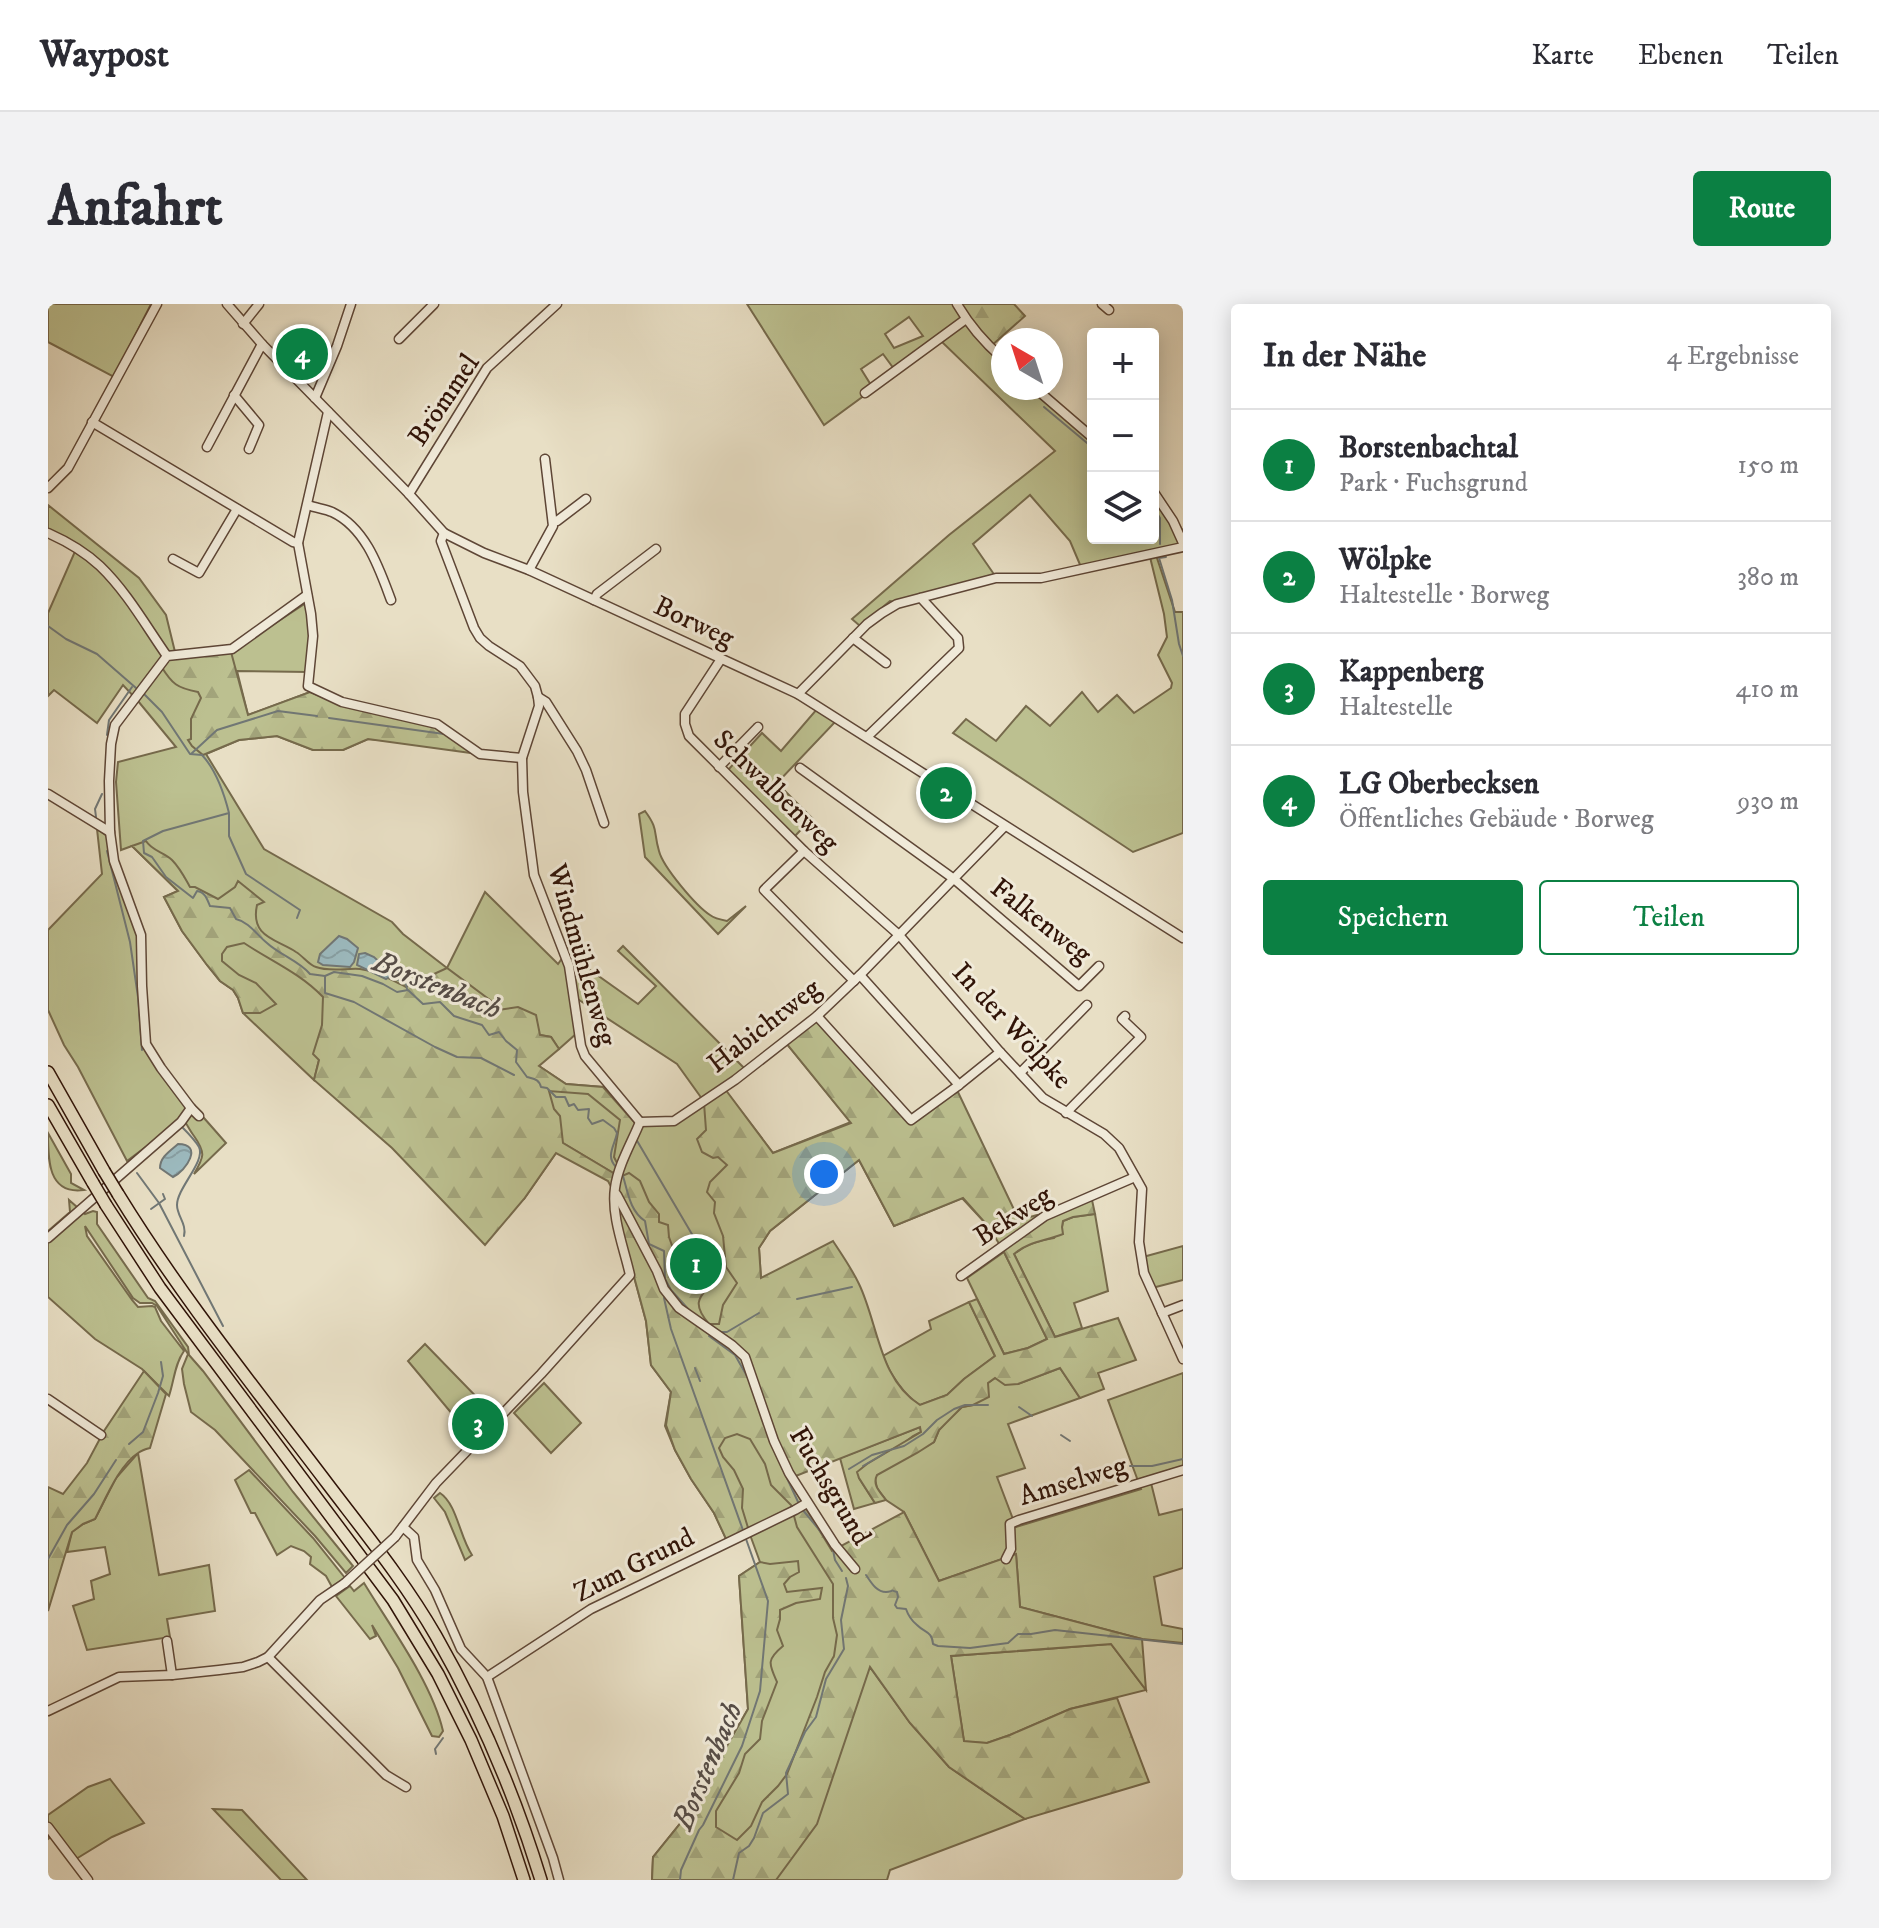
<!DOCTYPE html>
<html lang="de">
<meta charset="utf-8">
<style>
:root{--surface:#fff;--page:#f2f2f3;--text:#2b2b33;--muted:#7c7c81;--line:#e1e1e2;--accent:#0b8043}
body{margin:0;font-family:"IM FELL DW Pica",serif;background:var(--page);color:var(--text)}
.controls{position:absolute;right:24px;top:24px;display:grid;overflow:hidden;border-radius:8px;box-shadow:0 4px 20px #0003}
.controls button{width:72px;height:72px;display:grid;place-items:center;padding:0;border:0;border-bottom:2px solid var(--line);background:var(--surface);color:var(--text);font:40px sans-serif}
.compass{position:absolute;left:943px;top:24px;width:72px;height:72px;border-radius:50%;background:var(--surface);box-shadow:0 4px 20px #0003;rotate:321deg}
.you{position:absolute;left:776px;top:870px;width:28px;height:28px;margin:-20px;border:6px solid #fff;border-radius:50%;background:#1a73e8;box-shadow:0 0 0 12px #1a73e833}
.badge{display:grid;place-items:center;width:52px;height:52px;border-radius:50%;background:var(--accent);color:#fff;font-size:26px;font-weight:700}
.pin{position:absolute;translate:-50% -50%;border:4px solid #fff;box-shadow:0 2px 8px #0006}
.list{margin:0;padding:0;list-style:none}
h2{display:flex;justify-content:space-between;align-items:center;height:104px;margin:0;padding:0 32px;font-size:34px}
h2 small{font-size:26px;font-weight:400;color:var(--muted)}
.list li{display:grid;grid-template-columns:52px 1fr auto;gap:24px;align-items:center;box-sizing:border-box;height:112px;padding:0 32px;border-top:2px solid var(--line)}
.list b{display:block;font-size:30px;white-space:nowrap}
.list p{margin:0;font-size:26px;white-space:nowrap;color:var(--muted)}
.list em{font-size:26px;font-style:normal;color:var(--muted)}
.actions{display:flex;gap:16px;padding:24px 32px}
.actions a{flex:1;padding:18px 0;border:2px solid var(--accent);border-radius:8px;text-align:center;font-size:28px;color:var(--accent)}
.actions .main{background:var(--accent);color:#fff}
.icon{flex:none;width:44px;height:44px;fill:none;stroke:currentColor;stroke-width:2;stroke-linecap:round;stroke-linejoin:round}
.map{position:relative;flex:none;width:1135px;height:1576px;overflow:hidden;border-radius:8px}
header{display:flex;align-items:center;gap:48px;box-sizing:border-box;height:112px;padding:0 40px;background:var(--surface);border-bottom:2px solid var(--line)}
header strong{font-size:38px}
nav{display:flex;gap:44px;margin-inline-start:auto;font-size:28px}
.intro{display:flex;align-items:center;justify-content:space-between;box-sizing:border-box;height:192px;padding:0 48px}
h1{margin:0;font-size:56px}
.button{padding:20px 36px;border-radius:8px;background:var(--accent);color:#fff;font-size:28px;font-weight:700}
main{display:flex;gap:48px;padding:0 48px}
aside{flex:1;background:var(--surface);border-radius:8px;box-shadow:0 4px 20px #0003}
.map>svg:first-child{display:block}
.green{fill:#bcc090;stroke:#766a4c;stroke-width:2;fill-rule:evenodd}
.forest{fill:url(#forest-firs);stroke:#766a4c;stroke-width:2;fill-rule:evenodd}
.water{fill:url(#water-waves);stroke:#717775;stroke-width:2}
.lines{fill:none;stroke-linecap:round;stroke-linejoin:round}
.stream{stroke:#717775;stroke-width:2}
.minor-casing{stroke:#5e4636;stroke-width:11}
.highway-casing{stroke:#301307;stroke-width:14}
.minor{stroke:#f0ead9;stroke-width:8}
.highway{stroke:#e8dfc5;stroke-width:11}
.minor-bridge-casing{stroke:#5e4636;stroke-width:11;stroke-linecap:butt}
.highway-bridge-casing{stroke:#301307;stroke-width:14;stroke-linecap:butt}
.minor-bridge{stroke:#f0ead9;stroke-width:8}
.highway-bridge{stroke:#e8dfc5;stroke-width:11}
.labels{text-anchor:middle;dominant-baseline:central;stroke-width:6;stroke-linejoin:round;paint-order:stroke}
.street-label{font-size:28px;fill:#301307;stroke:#f0ead9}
.water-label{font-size:30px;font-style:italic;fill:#564d47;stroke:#f0ead9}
</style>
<header>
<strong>Waypost</strong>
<nav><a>Karte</a><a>Ebenen</a><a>Teilen</a></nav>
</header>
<div class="intro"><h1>Anfahrt</h1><a class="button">Route</a></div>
<main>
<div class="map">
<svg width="1135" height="1576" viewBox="0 0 1135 1576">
<defs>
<pattern id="forest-firs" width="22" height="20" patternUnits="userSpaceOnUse" patternTransform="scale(2)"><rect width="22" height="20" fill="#bcc090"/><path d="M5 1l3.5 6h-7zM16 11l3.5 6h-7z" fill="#a2a47b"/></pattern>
<pattern id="water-waves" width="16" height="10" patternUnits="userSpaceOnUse" patternTransform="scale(2)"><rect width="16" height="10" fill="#9cbabf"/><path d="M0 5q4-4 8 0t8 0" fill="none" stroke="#879fa3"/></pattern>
</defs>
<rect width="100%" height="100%" fill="#e8dfc5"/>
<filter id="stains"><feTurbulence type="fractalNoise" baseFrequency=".0025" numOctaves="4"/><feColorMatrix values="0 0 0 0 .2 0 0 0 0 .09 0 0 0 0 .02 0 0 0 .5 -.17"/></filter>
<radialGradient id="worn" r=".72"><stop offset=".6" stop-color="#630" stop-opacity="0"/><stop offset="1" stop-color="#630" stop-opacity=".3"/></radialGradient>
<g class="green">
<path d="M0,0H103L66,73L0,38Z"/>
<path d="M699,0H912L955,58V84H984L1045,132V234H1105V185L1114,194L1135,227V242L1107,248L1127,308H1135V529L1085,548L905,429L918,415L948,437L978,402L1002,422L1034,388L1050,408L1069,391L1086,409L1123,384L1124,379L1110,351L1119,333L1116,310L1101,249L1033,263L1022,237L982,191L925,240L950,276L848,298L842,297L812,322L804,315L901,231L1007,147L892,36L776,121ZM861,13L875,32L846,44L837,30ZM835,50L846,65L823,81L813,65Z"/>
<path d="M0,201L91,274L118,311L128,352L183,348L258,299L264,333L260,368L189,367L200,411L262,388L292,400L354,438L320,435L295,446H265L229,432L191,436L158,450L216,545L344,618L355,630L399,664L437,588L510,660L518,649L590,700L608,682L570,647L575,642L700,768L677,786L725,849L803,818L738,739L768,716L941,923L914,894L846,922L811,856L722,927L711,944L713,975L739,1174L833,1328L822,1363L862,1419L901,1463L977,1515L842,1566L839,1576H604L605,1553L631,1521L651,1491L700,1405L691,1272L712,1258L701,1228L679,1237L666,1209L643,1175L627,1146L617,1122L623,1088L603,1061L598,1017L571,917L572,873L515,839L476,895L465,897L271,756L266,776L195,709L190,694L185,686L172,677L159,661L134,627L116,593L130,587L84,542L73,546L68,478L70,458L128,443L90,397L75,381L49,419L6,386L0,392V309L29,243L0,226ZM525,692L629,760L657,799L627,821L588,820L555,783L518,780L491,762L492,731L503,733L511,745L529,729Z"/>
<path d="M769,405L788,417L729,479L764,514L747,532L680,466L714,429L733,447Z"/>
<path d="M597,507C611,526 605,527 611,547C615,563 648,602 662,611C666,614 674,616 679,617L698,602L670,630L597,553L591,510Z"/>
<path d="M49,525L59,532L91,631L99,730L105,747L149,806L178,839L146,870C156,853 158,849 146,832C142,827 139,820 135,815L79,857L30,763L16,741L0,706V626L54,570Z"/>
<path d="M0,829L23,870V879L36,886C0,891 0,856 0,829Z"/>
<path d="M21,896L37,910L45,907L49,908V920L100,994L107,997L140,1043L141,1051L155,1067L245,1188L305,1262L298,1269L267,1232L167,1126L143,1108L136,1080L134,1065L140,1050L109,1002L104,999H92L85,994L37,922L39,932L84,996L90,1003L104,1002L107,1003L113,1017L136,1047C127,1059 126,1077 121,1092L94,1065L47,1035L0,993V927L22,908Z"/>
<path d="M1047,910L1060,987L1026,999L1034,1024L1007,1033L966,950C978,940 991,936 1006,934L1014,923L1015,917L1025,913Z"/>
<path d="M1135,942V976L1104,984L1095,953Z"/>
<path d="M956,948L999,1035L980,1044L956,1050L919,974Z"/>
<path d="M921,998L947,1052L916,1075L899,1091L872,1101C856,1091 842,1070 835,1052L883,1025L881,1017Z"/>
<path d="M377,1040L447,1112L425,1135L360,1057Z"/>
<path d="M1012,1064L1032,1094L960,1120L977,1164L949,1173L968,1223L1093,1185L1060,1096L1135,1069V1169L1103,1179L1111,1211L1135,1205V1264L1106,1273L1114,1321L1135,1325V1339L1094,1335L972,1303L968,1250L891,1277L856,1208L838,1196L829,1184L827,1175L829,1170L886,1138L891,1126L902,1114L914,1103L925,1101L940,1079L947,1074L970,1080Z"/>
<path d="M496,1079L533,1119L503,1149L466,1109Z"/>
<path d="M872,1123L873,1128L865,1132L811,1174L827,1199L806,1205L792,1154Z"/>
<path d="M90,1149L111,1271L161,1261L167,1307L119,1315L122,1333L39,1346L25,1302L46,1295L43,1277L62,1270L57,1243L19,1248L24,1228L35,1220L47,1215L68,1174Z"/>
<path d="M201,1166L265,1234L297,1274L284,1283L278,1272L262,1260L263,1253L256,1247L243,1242L229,1251L207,1209H203L187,1176Z"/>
<path d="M392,1189C409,1200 412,1234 424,1251L417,1256L397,1208L386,1194Z"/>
<path d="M316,1279C342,1322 384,1379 395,1427L391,1433L384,1432L350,1364L324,1321L328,1332L322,1335L288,1292L302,1282L306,1287Z"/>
<path d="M1063,1340L1098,1386L1022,1405L962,1431L939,1439L916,1438L903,1352Z"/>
<path d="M62,1475L96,1519L64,1533L28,1555L9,1529L0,1535V1511L40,1483Z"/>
<path d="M165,1505L194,1506L259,1576H233Z"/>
</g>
<g class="forest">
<path d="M912,0H966L977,12L942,43Z"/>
<path d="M183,348L200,411L262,388L292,400L391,421L430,450L320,435L295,446H265L229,432L191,436L155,451L144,442L140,436L143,435V415L153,394L150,388C129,384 124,380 113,362L119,353Z"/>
<path d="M98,537C104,547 116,548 124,556C132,564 137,574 142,583H147L170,595L187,583L190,577L216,598L209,601C202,633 228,635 248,648C255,652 261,661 268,663C281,668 299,664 312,665C330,667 343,676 358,683L399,664L450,702V706L470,703L488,711L492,731L503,733L511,745L491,762L518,780L555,783L588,820L570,861L566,853L572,816L540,790L501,787L506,805L512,812L515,839L572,873L581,869L592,877L601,898L611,910V918L620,921L621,933L626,947L642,939L673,963C663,990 636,991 661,1020H671L675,1001L689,979L678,963L675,932L666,909L667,898L659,888L662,878L679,861L670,853L665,854L654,848L649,835L658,826L656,799L677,785L725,849L803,819L738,739L768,716L862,818L909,786L971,916L1044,896L1047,910L1025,913L1015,917L1014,923L1015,930C998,937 981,937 966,950L1007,1033L1070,1014L1088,1056L1050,1069L1056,1085L1032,1094L1012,1064L970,1080L957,1081L947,1074L940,1079L941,1093L925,1101L914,1103L891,1126L886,1138L869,1149L829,1171C824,1181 832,1188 838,1196L827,1199L811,1174L809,1168L819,1160L873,1128L872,1123L740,1175L784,1247L856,1208L891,1277L968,1250L972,1303L1094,1335L1098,1386L1063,1340L903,1352L916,1437L939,1439L962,1431L1022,1405L1069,1394L1101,1478L977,1515L901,1463L862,1419L822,1363L769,1520L728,1576H604L605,1553L631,1521L651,1491L700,1405L691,1272L712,1258L722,1260L750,1257L751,1268L742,1273L736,1280L739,1288L774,1284L772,1295L748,1299L732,1306V1315L729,1326L735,1342C718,1356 721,1360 729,1378L714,1417L712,1435L697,1450L691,1469L668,1507V1523L689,1536L703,1522L714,1498L730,1482L739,1470L769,1393L777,1368L786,1352L789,1331L785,1314V1280L749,1223L743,1201L723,1181L717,1160L702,1135L689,1130L677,1134L671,1144L675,1153L686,1166L695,1185L694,1204L701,1227L679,1237L666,1209L643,1175L627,1146L618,1121L623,1088L603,1061L598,1017L571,917L567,890L560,877L508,849L476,895L437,941L344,844L266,776L271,756L265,750L274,721L275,693C252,669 223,657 196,639L179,643L174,650V657L191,671L208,679L228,700L212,709H195L190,694L185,686L172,677L159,661L134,627L116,593L130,587L84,542ZM811,856L846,922L915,894L941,923L956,948L999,1035L980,1044L956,1050L929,995L921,998L947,1052L916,1075L899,1091L872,1101C831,1076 830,1019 811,980C804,965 794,951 785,937L713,974L711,944L722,927Z"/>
<path d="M96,1067L118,1090L102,1144C98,1145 94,1146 90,1149C71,1161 57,1196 47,1215L35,1220L24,1228L0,1307V1183L15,1190L39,1159L56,1127Z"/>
</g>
<g class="water">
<path d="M291,632L299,635L310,644L306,658L302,663L275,661L270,658L272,650Z"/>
<path d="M317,649L326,653L343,669V672L338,675L309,661L311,650Z"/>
<path d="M130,840C156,840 138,867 125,873L112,864C112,853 122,847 130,840Z"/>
</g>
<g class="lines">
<g class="stream">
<path d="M996,103L1045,144"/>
<path d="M1105,203L1112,214V240"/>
<path d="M1118,253L1111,254L1124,296L1131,340L1135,352"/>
<path d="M0,322L18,335L49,350L88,384"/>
<path d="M94,388L114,408L142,450L154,451C168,466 176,489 181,509L115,527L95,537L96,549L104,553L118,573L145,594L149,587C157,588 159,595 162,602L182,604L188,615C201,618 209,631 219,639C232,651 251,657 262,670L277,672L286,668L314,672L335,680L349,688L360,686L375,700L392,698L406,712L434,721L441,731L451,728L458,737L469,746L468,758L479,773C486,775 491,775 493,783L499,784L508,793H517L521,802L526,800L530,806L541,805L540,814L544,820L555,816L566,824L569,829C567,841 557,852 568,863"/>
<path d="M281,414L396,430"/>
<path d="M59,431L61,416L84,383"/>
<path d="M143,450L169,426L230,407L269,412"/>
<path d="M181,510V532L198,570L252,606L249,614"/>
<path d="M48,513L47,505L54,490"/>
<path d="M59,547L82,638L90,693L94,746"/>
<path d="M277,672V689L306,698L387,743L409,753L433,754L466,771"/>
<path d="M343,672L358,680L359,685"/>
<path d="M134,823C140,829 147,836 151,843C158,857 129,884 129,901C129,912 139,920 136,932"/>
<path d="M588,835L648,937"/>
<path d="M89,869L111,899L175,1022"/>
<path d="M575,872C580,889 582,907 597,917L601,940L616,947L617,975"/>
<path d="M103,905L117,895L115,890"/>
<path d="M617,975L623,986L642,1007"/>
<path d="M616,994L623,1025L696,1229"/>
<path d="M749,995L804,983"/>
<path d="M674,1028H679L711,1009"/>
<path d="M661,1032L687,1051L700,1074"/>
<path d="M647,1064L652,1077"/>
<path d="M971,1103L984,1112"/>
<path d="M1013,1131L1022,1137"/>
<path d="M81,1140L95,1128L110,1089L115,1072L113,1058"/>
<path d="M725,1144L751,1200"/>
<path d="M815,1162L837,1149"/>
<path d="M1082,1162H1104L1135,1155"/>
<path d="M801,1165L824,1151L856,1142L875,1130L889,1116L906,1105L917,1101H940"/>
<path d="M754,1205L778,1234"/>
<path d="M785,1246L787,1256L794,1267"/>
<path d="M0,1255L19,1221L46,1190L68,1156"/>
<path d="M818,1271C823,1278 828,1288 838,1288C849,1287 839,1285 849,1288L850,1293L847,1301L849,1304L858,1305C860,1311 864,1317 869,1321C877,1329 884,1327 885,1340L890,1342L922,1344L960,1339L970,1330H983L1007,1326L1135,1340"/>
<path d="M388,1450L387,1445L395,1434"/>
<path d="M632,1576L633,1566L651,1526L655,1521L694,1442L712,1387L720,1297L698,1235"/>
<path d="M685,1576L691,1549L701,1542L706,1534L715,1509L740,1490L738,1469L757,1428L768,1413L778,1375L796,1345L793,1316L800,1282L798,1274"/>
</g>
<g class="minor-casing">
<g id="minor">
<path d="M179,0L214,40L361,190L396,229L436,249L481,266L750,390L1135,634"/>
<path d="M909,0C921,21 937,39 955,55"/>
<path d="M1054,0L1061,6"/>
<path d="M195,20L211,0"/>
<path d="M351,35L386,0"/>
<path d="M987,84L1045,134"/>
<path d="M817,89L918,15"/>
<path d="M186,91L211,121L201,145"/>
<path d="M267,94L289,42L303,0"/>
<path d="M280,108L250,239L263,310L265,332L260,382L294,398L389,420L432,450L474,454"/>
<path d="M44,118L245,238L250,239"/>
<path d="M159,143L214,40"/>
<path d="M0,184L20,164L109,0"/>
<path d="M1105,187L1125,217L1135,239"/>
<path d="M361,190L439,64L509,0"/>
<path d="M260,201C268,204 277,205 284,208C318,224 331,264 343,296"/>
<path d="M505,218L509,217L538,195"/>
<path d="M0,229C18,237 37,248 52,262C79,288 98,322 119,352"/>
<path d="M396,229L393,237L426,324L432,334L441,342L472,362L487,382L490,393L491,402L474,454L475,488L486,571L521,662L533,742L537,752L592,818"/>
<path d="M125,255L151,269L189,205"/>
<path d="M481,266L505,222L497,155"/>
<path d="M546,296L549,290L608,245"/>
<path d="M805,334L838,359"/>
<path d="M673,355L637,410V420L641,432L756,547L851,631L952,748L995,794L1056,830L1071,844L1094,885L1091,938L1096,969L1135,1055"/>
<path d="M750,390L819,320L834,309L849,300L948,274H993L1135,243"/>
<path d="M490,393L498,398L529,447L538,466L556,519"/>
<path d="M820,432L911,344L910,334L873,294"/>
<path d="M671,463L710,423"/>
<path d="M752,464L906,575L1031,682L1051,662"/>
<path d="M0,490L62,528"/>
<path d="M756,547L716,586L806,677"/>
<path d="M812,671L911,781"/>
<path d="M769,712L863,816L911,781L952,748"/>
<path d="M972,769L1039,701"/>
<path d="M1018,809L1093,733L1074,715L1077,712"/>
<path d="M151,812L143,804L113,764L98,740L94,682L93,631L66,557L62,528L61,477L63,440L67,421L119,352L184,345L259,291"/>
<path d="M592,818L626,817L687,776L769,712L812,671L957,522"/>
<path d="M569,891L609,967L616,985L631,1004L684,1041L697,1053L726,1137L741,1169L787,1241L807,1265"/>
<path d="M0,934L133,818L143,804"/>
<path d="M913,972L997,912L1087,873"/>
<path d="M1114,1009L1135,1001"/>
<path d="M0,1095L53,1131"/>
<path d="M409,1122L416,1128L422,1144"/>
<path d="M355,1223L366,1233L369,1256L387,1286L413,1345L439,1373L505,1554L511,1576"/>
<path d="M347,1233L388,1179L493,1070L582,971C576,944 563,912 567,884C570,861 584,838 592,818"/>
<path d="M958,1255L963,1245L962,1220L971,1216L1135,1166"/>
<path d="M119,1337L124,1371"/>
<path d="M220,1353L338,1471L358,1483"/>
<path d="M439,1373L543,1305L747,1206L759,1199"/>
<path d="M0,1407L71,1373L124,1371L171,1366L195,1363L210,1358L220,1353L272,1296L297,1279"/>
<path d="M0,1523L40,1576"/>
</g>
</g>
<g class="highway-casing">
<g id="highway">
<path d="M0,768L56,867"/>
<path d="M0,801L45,879"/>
<path d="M70,890C132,991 207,1084 279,1179C317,1229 357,1278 388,1332C432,1409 467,1491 493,1576"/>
<path d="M58,901L112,984L345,1296L390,1370L423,1436L455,1512L476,1576"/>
</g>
</g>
<use href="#minor" class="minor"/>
<use href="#highway" class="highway"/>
<g class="minor-bridge-casing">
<path id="minor-bridge" d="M297,1279L347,1233"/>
</g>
<g class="highway-bridge-casing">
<g id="highway-bridge">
<path d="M56,867L70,890"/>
<path d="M45,879L58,901"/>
</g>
</g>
<use href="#minor-bridge" class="minor-bridge"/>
<use href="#highway-bridge" class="highway-bridge"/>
</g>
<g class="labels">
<g class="street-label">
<text transform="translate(396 96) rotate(-56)">Brömmel</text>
<text transform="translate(646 318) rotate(25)">Borweg</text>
<text transform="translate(728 487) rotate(44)">Schwalbenweg</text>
<text transform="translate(993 617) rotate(38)">Falkenweg</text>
<text transform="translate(534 651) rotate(74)">Windmühlenweg</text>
<text transform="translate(716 722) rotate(-38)">Habichtweg</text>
<text transform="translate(964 722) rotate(47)">In der Wölpke</text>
<text transform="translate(965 912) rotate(-33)">Bekweg</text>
<text transform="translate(1025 1177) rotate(-17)">Amselweg</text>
<text transform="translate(782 1182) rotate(59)">Fuchsgrund</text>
<text transform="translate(586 1261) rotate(-27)">Zum Grund</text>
</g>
<g class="water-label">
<text transform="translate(389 682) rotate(22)">Borstenbach</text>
<text transform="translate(660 1462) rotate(-67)">Borstenbach</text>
</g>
</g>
<rect width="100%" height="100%" filter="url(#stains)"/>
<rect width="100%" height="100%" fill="url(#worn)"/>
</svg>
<div class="controls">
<button>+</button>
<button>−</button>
<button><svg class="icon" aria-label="layers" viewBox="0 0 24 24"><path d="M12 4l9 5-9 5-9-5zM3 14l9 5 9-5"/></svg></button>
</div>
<svg class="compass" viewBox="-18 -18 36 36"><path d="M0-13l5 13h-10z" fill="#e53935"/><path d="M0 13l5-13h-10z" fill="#7c7c81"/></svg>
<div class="you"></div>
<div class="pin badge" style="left:648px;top:960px">1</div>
<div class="pin badge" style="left:898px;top:489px">2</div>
<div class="pin badge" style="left:430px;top:1120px">3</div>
<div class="pin badge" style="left:254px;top:50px">4</div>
</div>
<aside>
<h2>In der Nähe<small>4 Ergebnisse</small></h2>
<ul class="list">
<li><span class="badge">1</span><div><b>Borstenbachtal</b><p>Park · Fuchsgrund</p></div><em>150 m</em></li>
<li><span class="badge">2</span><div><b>Wölpke</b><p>Haltestelle · Borweg</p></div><em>380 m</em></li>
<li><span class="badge">3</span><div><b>Kappenberg</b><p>Haltestelle</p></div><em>410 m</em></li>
<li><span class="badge">4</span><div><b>LG Oberbecksen</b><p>Öffentliches Gebäude · Borweg</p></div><em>930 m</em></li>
</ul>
<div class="actions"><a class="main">Speichern</a><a>Teilen</a></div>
</aside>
</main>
